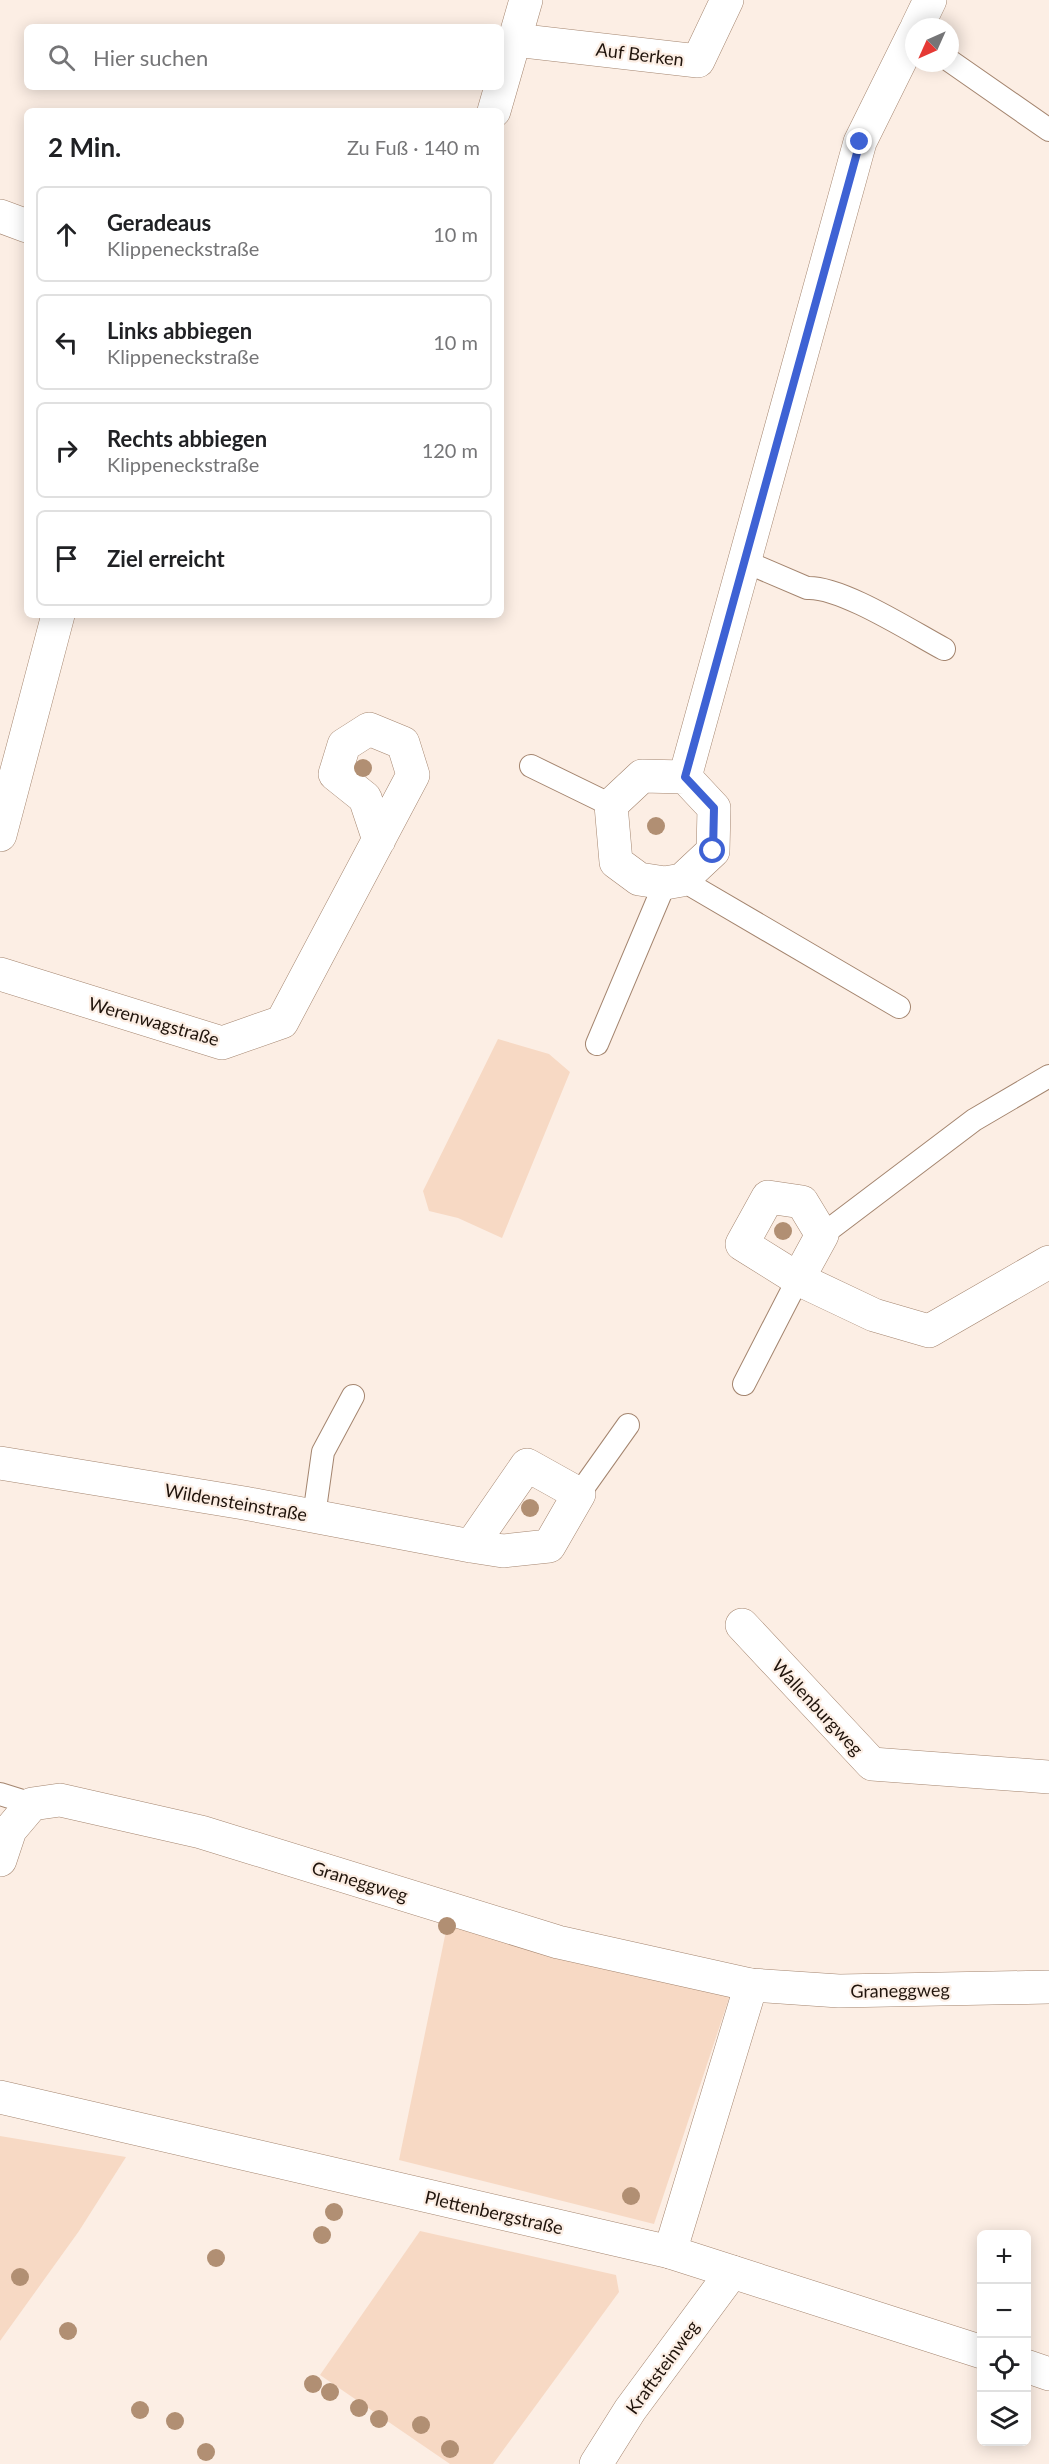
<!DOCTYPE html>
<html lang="de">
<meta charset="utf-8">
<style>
:root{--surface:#fff;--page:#f2f2f2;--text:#202124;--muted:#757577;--line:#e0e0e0}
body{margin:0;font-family:Lato,sans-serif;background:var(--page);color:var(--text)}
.controls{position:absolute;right:18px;bottom:18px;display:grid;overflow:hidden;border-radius:9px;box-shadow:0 3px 15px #0003}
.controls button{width:54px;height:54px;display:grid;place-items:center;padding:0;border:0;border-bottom:2px solid var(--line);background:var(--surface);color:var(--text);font:30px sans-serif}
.compass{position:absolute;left:905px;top:18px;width:54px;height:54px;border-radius:50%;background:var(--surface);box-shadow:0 3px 15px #0003;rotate:225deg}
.stop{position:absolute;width:18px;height:18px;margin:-14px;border:4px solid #3e62d4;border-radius:50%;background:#fff}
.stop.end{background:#3e62d4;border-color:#fff;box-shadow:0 2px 6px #0008}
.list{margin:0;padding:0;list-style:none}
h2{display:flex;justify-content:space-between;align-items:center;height:78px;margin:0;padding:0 24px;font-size:26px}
h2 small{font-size:20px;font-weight:400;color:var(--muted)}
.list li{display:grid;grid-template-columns:39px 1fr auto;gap:18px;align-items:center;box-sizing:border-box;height:96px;margin:0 12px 12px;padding:0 12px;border:2px solid var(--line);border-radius:9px}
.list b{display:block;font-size:22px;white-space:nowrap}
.list p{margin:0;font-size:20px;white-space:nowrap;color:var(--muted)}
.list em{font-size:20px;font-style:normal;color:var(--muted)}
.icon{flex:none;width:33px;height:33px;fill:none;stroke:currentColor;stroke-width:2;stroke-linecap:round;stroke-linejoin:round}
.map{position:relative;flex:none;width:1049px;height:2464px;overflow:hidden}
.search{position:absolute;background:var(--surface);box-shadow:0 3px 15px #0003;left:24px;top:24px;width:480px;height:66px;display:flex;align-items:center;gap:15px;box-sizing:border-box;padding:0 21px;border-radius:9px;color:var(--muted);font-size:22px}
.panel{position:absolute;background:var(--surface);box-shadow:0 3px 15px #0003;left:24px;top:108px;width:480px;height:510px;border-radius:9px}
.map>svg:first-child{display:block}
.green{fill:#f7d9c4}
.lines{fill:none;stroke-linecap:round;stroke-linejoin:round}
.service-casing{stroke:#a4856f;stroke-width:24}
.minor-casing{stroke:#a4856f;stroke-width:34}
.service{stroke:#fff;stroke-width:22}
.minor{stroke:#fff;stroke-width:33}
.tree{fill:#b18f73}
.route{stroke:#3e62d4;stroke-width:8}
.labels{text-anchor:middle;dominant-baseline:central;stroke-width:4.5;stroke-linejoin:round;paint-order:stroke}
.street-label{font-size:18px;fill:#20140c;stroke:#fceee4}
</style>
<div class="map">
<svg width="1049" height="2464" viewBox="0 0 1049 2464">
<rect width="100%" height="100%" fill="#fceee4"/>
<g class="green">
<path d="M498,1039L549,1054L570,1072L502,1238L458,1218L429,1211L423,1191Z"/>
<path d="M447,1926L735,1980L654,2224L399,2160Z"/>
<path d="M0,2136L126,2157L79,2231L0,2341Z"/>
<path d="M420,2231L616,2275L619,2292L493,2464H450L320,2375Z"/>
</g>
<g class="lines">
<g class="service-casing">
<g id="service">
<path d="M950,61L1049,130"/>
<path d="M744,561L807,588C841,586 912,632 944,649"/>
<path d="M531,766L611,805"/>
<path d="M682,880L899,1007"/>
<path d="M597,1044L665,883"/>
<path d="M822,1235L974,1120L1049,1076"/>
<path d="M744,1384L798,1279"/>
<path d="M579,1494L628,1425"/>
<path d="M314,1516L323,1452L353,1396"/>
<path d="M0,1794L32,1804"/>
</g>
</g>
<g class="minor-casing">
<g id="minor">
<path d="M917,27L930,0"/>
<path d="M515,40L698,61L727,0"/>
<path d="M494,111L526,0"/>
<path d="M0,216L27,226"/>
<path d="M642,776L685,777L714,808L713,851L682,880L665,883L639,879L616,862L611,805Z"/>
<path d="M685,777L860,142L914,33"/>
<path d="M0,835L58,615"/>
<path d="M0,974L222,1043L282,1022L413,775L403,743L369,729L344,745L335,774L365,798L379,840"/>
<path d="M798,1279L822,1235L802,1202L768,1197L742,1244L798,1279L874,1315L929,1331L1049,1262"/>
<path d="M0,1463L244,1503L471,1546L503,1551L549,1546L579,1494L527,1465L471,1546"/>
<path d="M742,1625L872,1764L1049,1777"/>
<path d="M0,1860L10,1830L32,1804L60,1800L201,1832L558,1942L751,1985L839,1991L1049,1987"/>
<path d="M0,2097L670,2252L982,2352"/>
<path d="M670,2252L751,1985"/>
<path d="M1026,2366L1049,2374"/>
<path d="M596,2464L630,2410L732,2272"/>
</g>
</g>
<use href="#service" class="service"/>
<use href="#minor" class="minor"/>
</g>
<g class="tree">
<circle cx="363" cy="768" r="9"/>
<circle cx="656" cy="826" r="9"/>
<circle cx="783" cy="1231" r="9"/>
<circle cx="530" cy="1508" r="9"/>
<circle cx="447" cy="1926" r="9"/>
<circle cx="631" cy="2196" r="9"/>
<circle cx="334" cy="2212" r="9"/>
<circle cx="322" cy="2235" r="9"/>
<circle cx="216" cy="2258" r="9"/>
<circle cx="20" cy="2277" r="9"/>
<circle cx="68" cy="2331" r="9"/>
<circle cx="313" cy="2384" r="9"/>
<circle cx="330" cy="2392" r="9"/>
<circle cx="359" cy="2408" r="9"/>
<circle cx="140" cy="2410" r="9"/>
<circle cx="379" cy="2419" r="9"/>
<circle cx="175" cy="2421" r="9"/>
<circle cx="421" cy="2425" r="9"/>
<circle cx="450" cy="2449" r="9"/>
<circle cx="206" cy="2452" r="9"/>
</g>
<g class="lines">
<path class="route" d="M713,851L714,808L685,777L860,142"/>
</g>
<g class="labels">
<g class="street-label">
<text transform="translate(640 54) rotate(7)">Auf Berken</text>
<text transform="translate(154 1021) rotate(16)">Werenwagstraße</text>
<text transform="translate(236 1502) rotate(10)">Wildensteinstraße</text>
<text transform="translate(818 1707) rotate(47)">Wallenburgweg</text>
<text transform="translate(360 1881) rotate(17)">Graneggweg</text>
<text transform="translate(900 1990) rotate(-1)">Graneggweg</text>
<text transform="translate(494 2212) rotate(13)">Plettenbergstraße</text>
<text transform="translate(662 2367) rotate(-54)">Kraftsteinweg</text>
</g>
</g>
</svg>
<div class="controls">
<button>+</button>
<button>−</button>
<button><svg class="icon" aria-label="locate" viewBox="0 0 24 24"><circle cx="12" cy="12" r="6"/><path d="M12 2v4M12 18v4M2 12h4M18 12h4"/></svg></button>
<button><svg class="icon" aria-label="layers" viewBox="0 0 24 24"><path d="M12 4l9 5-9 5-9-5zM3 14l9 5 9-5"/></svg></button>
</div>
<svg class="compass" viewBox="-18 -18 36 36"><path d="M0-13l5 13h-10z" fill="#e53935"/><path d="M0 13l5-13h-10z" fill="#757577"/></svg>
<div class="stop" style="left:713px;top:851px"></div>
<div class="stop end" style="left:860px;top:142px"></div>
<div class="search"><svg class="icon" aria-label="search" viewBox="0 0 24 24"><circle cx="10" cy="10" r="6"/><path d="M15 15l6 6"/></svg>Hier suchen</div>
<section class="panel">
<h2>2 Min.<small>Zu Fuß · 140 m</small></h2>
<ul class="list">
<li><svg class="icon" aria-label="ahead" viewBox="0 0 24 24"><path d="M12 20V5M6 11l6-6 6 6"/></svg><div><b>Geradeaus</b><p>Klippeneckstraße</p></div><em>10 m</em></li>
<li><svg class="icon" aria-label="left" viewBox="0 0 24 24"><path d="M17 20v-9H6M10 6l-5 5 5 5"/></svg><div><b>Links abbiegen</b><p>Klippeneckstraße</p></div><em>10 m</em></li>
<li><svg class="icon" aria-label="right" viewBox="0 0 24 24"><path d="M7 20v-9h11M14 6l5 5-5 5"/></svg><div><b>Rechts abbiegen</b><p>Klippeneckstraße</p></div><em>120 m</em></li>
<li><svg class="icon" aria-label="arrive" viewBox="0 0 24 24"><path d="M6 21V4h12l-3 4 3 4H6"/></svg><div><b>Ziel erreicht</b></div></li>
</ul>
</section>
</div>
